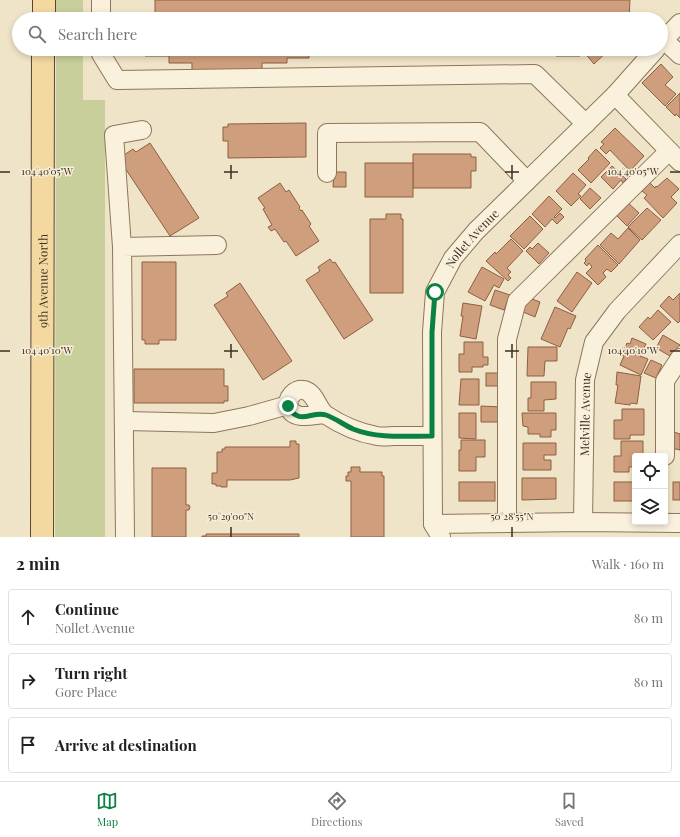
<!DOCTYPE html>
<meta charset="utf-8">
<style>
:root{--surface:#fff;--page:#f6f6f6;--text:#202124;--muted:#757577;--line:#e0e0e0;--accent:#0b8043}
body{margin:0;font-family:"Playfair Display",serif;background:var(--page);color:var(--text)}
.controls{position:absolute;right:12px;bottom:12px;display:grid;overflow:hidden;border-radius:4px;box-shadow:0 2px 6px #0003}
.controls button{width:36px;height:36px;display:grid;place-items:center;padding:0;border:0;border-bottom:1px solid var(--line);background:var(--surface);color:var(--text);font:20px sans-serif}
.stop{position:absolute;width:12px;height:12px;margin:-9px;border:3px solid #0b8043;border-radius:50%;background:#fff}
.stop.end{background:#0b8043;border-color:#fff;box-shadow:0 1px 4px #0008}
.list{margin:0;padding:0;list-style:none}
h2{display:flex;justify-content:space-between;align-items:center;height:52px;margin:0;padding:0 16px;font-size:17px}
h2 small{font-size:13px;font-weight:400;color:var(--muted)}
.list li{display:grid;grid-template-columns:26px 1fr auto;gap:12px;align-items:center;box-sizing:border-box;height:56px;margin:0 8px 8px;padding:0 8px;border:1px solid var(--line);border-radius:4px}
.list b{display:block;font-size:15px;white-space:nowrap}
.list p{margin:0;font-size:13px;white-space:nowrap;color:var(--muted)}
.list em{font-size:13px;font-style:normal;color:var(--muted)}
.icon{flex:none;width:22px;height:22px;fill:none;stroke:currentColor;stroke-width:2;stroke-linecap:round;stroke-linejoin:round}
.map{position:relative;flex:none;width:680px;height:537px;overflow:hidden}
.search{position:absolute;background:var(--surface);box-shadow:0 2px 6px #0003;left:12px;right:12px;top:12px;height:44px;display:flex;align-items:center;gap:10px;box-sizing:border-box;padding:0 14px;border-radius:22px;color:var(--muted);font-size:15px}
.sheet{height:244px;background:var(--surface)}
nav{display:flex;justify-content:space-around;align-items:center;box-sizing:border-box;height:56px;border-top:1px solid var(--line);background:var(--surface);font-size:11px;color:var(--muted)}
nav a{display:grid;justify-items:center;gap:2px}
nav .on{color:var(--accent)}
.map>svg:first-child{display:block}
.green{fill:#c9cf9b}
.building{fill:#cf9f7d;stroke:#8d5f41}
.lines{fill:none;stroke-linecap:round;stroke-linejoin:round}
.minor-casing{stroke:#8d765c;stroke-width:20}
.major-casing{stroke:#5b4430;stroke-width:24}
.minor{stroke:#faf1dc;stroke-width:18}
.major{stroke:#f3d9a0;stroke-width:22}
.route{stroke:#0b8043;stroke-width:5}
.ticks{fill:none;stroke:#3d2e20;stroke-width:1.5}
.labels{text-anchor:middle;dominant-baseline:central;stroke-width:3;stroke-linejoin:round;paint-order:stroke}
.street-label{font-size:12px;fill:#3d2e20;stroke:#f7eed8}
.ticks-label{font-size:10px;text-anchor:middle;fill:#3d2e20;stroke:#f7eed8;stroke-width:3;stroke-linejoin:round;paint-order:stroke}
</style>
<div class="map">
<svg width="680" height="537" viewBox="0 0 680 537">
<rect width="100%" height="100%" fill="#f0e4c8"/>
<g class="green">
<rect x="56" y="0" width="27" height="19"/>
<path d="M56,49H83V100H105V537H55Z"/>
</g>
<g class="building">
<path d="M155,0H630L629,19H146V17H155Z"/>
<path d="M146,49H444V52H309V58H287V63H262V71H192V63H169V56H145Z"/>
<path d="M556,49H610L594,64L584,52L580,56H556Z"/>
<path d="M661,64L673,77L665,85L676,94L665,106L642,83Z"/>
<path d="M680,93V118L676,114L675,116L666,107Z"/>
<path d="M306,123V157L228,158V141H223V127H228V124Z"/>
<path d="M615,128L644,156L630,171L610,150L606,154L600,148L604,144L601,142Z"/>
<path d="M150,143L199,218L170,236L121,162V157L133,149L136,152Z"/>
<path d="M596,149L610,163L591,183L578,170L589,159L588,158Z"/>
<path d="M413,154H471V157H476V171H471V188H413Z"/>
<rect x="365" y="163" width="48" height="34"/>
<path d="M612,166L626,179L623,183L621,180L613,189L601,177Z"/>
<path d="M334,172H346V187H333Z"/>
<path d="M573,173L586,185L578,194L581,196L571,206L556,191Z"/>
<path d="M667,178L679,189L671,197L677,203L663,218L644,198L647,195L642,191L650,183L655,188L656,186L657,187Z"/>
<path d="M280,183L286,192L289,190L300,207L299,208L301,211L302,210L311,224L309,226L319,241L296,256L286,241L284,242L275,229L271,231L268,227L272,225L263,209L265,208L258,198Z"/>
<path d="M590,188L601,198L590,209L580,199Z"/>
<path d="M549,196L562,209L554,217L555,218L560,213L564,217L557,224L552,219L545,227L532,214Z"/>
<path d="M625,200L639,213L627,226L613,212Z"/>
<path d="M647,208L661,220L642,240L628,227Z"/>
<path d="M386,214H401V219H403V293H370V219H386Z"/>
<path d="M530,216L543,229L524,249L510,236Z"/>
<path d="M628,228L640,240L619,264L600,245L611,233L618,239Z"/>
<path d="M511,239L523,251L507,268L511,272L508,275L511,278L508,281L486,261L495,252L496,254Z"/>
<path d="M538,243L549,253L539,264L526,251L530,247L532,249Z"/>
<path d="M598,245L618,265L611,272L607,269L603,273L606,277L598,285L586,273L592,267L589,263L587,266L584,263L586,261L585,259Z"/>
<path d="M330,259L333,263L335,262L373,320L344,339L306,280L320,271L318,267Z"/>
<path d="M142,262H176V340H159V344H145V340H142Z"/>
<path d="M482,267L504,279L499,288L494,285L485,301L468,292Z"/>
<path d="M577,272L592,283L572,312L557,301Z"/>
<path d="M240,283L292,361L263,380L214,305L228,296L226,293Z"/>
<path d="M495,290L510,295L504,310L490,305Z"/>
<path d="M680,293V321L678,323L660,306L669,296L673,300Z"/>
<path d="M527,297L540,302L535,317L521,311Z"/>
<path d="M463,303L482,306L476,339L460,336L463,316H461Z"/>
<path d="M555,307L576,316L570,329L568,328L560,347L541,339Z"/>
<path d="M658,310L671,322L653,340L639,327L648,317L650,319Z"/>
<path d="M663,335L680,345L670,356L656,348Z"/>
<path d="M632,338L646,344L640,356L648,359L641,375L620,365L624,356L622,355L627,343L630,344Z"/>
<path d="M464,342H483V357H488V365H483V367H472V372H459V354H464Z"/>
<path d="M528,347H557V361H545L544,376H527Z"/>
<path d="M651,360L662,365L656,378L644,373Z"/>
<path d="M134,369H224V386H228V401H224V403H134Z"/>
<path d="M617,372L641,376L637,404L631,403L630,405L615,403L618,385H616Z"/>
<rect x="486" y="373" width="14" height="13"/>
<path d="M461,379H479V405H459Z"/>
<path d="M531,382H556V399L544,400V411H528V398H531Z"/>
<path d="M481,406L501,407V422H481Z"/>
<path d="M622,409H644V435H630V439H614V420H622Z"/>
<path d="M459,413H476V439L459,438Z"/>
<path d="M522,413H556V430H551V437H540V434H528V427L523,426Z"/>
<path d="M674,432L680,434V450L671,448Z"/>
<path d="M461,440H485V457H476V471H459V450H461Z"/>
<path d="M290,441H296V444H299V478L290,480H227V487H221V486H216V484H212V473H217V452H222V449H225V447H290Z"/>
<path d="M621,441H643V454H647V456H635V467H629V472H614V456H621Z"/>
<path d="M523,443H556V455H544V460H551V470H523Z"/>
<path d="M351,467H360V472H382V476H384V537H351V481H346V476H348V472H351Z"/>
<path d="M152,468H186V505H189L190,507L189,510H186V537H152Z"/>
<path d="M522,478H556V499L522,500Z"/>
<rect x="459" y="482" width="36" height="19"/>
<rect x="614" y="482" width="21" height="19"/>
<rect x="673" y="482" width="7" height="18"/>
<path d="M206,534H299V537H202V536H206Z"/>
</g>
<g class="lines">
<g class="minor-casing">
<g id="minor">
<path d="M101,19V0"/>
<path d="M664,40L680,55"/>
<path d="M661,43L680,23"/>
<path d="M101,49V54L117,80L535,74L586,124"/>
<path d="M615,95L680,162"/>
<path d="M327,173V133L480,132L527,181"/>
<path d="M122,247L114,135L142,130"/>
<path d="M324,414C313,415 293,421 289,407C286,398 295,388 304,390C316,393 317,409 326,415C341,425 360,433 377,436C383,437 390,436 395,436C408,436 420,436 432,436"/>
<path d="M125,421L214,423L249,416L288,405"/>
<path d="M665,456V381L680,358"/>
<path d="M507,522V339L517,301L669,151"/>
<path id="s1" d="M583,522L585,380L594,342L617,311L680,244"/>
<path d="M433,524L583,522L680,523"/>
<path d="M125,537L122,247L217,245"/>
<path id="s2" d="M441,537L433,524L432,332L435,292L453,258L476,231L615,95L656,49"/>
</g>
</g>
<g class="major-casing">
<g id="major">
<path d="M44,19V0"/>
<path id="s3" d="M42,537L43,49"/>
</g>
</g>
<use href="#minor" class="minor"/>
<use href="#major" class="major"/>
</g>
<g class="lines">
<path class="route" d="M288,406C299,427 312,410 326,415C335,418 344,425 353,429C378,439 406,436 432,436V332L435,292"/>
</g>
<path class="ticks" d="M231,165V179M512,165V179M0,172H10M224,172H238M505,172H519M670,172H680M231,344V358M512,344V358M0,351H10M224,351H238M505,351H519M670,351H680M231,527V537M512,527V537"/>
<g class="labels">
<g class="street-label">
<text stroke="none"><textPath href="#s2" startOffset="313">Nollet Avenue</textPath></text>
<text stroke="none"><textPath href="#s3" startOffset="256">9th Avenue North</textPath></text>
<text stroke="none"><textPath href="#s1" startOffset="108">Melville Avenue</textPath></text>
</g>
</g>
<g class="ticks-label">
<text x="633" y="175">104°40'05"W</text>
<text x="47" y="175">104°40'05"W</text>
<text x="633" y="354">104°40'10"W</text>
<text x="47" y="354">104°40'10"W</text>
<text x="231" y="520">50°29'00"N</text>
<text x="512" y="520">50°28'55"N</text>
</g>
</svg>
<div class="controls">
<button><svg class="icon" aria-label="locate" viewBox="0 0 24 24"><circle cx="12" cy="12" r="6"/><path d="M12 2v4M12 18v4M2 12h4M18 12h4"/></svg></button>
<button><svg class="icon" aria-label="layers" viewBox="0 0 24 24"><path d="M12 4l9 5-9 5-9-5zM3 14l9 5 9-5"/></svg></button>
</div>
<div class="stop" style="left:435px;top:292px"></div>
<div class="stop end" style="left:288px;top:406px"></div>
<div class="search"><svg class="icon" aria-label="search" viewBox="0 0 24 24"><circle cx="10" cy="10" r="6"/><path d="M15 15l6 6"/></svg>Search here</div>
</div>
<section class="sheet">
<h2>2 min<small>Walk · 160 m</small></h2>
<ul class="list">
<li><svg class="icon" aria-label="ahead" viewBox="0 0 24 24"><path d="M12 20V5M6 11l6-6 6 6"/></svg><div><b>Continue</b><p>Nollet Avenue</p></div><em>80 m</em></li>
<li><svg class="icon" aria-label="right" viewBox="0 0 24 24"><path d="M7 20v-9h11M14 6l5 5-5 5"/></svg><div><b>Turn right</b><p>Gore Place</p></div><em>80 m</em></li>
<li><svg class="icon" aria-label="arrive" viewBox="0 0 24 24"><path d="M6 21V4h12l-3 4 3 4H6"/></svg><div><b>Arrive at destination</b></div></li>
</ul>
</section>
<nav>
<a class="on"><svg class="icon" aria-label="map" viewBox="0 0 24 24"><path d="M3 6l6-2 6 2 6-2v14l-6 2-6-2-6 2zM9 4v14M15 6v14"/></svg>Map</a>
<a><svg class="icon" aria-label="directions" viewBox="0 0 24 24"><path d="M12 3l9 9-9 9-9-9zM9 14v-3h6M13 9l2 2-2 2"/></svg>Directions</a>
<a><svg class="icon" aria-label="saved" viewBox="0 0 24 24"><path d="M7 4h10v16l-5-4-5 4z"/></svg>Saved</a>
</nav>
